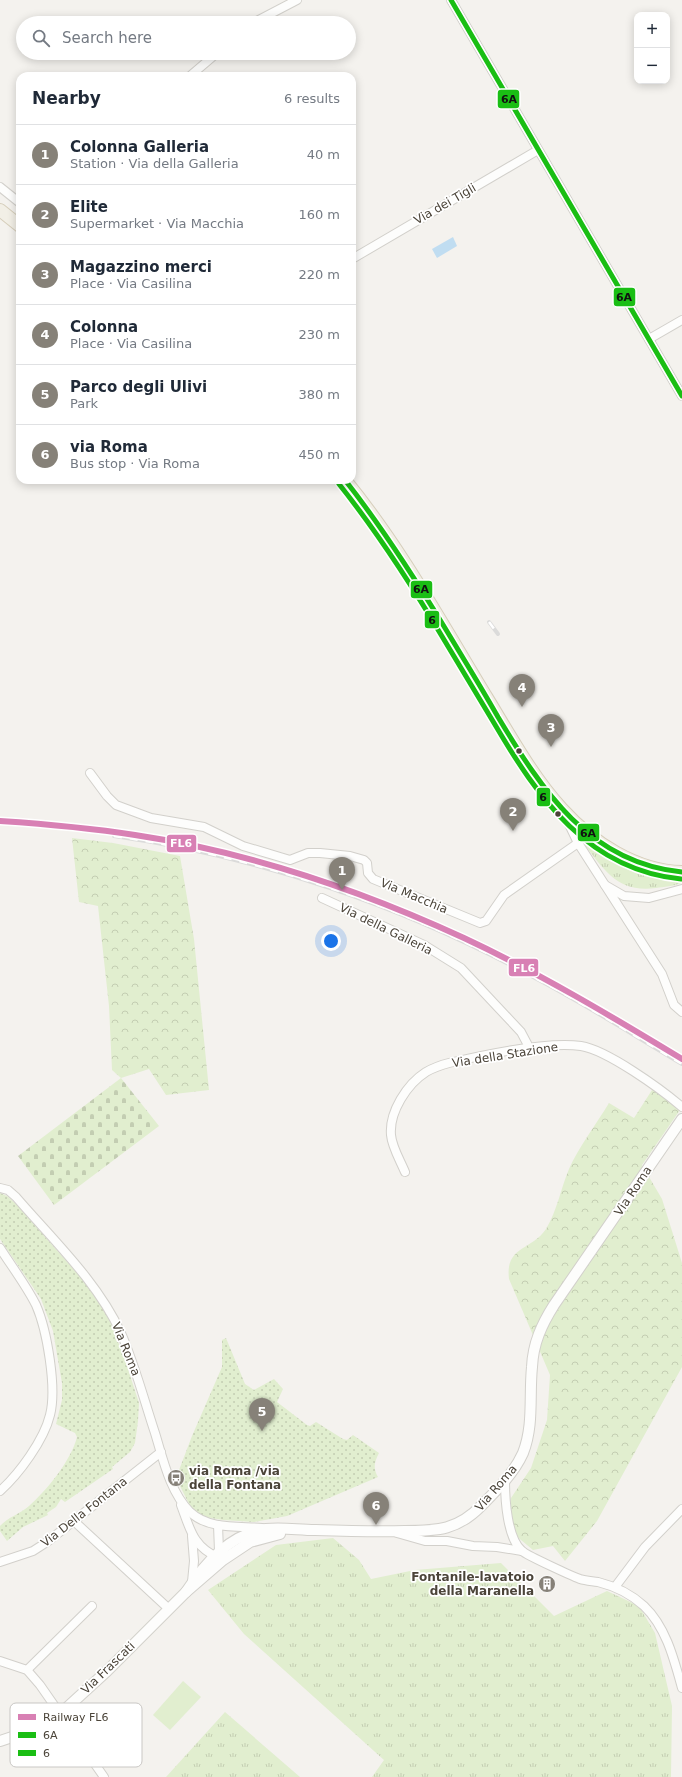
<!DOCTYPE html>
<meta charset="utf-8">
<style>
:root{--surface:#fff;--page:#f6f6f7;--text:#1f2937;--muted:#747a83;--line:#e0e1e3;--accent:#868178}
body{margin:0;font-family:"DejaVu Sans",sans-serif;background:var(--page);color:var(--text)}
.controls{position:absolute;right:12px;top:12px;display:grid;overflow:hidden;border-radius:8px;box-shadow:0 2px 10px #0003}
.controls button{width:36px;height:36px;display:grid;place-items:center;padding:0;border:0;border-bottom:1px solid var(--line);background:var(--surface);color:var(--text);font:20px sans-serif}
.you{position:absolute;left:331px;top:941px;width:14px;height:14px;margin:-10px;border:3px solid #fff;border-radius:50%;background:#1a73e8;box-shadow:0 0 0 6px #1a73e833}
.badge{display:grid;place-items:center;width:26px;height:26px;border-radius:50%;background:var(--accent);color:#fff;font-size:13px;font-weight:700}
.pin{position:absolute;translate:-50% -33px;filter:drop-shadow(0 1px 2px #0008)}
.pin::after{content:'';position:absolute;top:21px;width:14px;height:12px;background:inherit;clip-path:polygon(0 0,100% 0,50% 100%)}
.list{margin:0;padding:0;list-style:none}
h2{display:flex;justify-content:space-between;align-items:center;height:52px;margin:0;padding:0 16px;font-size:17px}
h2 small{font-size:13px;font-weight:400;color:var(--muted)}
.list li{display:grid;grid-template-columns:26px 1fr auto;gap:12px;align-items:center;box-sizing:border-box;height:60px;padding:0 16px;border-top:1px solid var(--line)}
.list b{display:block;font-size:15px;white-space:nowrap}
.list p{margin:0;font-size:13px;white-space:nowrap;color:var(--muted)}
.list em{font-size:13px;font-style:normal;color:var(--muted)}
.icon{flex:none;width:22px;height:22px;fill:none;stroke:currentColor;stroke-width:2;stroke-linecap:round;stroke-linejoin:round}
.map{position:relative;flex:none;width:682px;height:1777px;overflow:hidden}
.search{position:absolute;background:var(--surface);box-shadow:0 2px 10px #0003;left:16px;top:16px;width:340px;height:44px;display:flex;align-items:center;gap:10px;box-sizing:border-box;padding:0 14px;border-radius:22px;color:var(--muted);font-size:15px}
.panel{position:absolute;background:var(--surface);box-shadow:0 2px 10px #0003;left:16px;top:72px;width:340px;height:412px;border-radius:12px}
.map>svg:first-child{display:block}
.grass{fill:url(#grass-tufts)}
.forest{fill:url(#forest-crowns)}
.cemetery{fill:url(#cemetery-stones)}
.park{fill:url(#park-dots)}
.pitch{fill:#e1eecf}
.water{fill:#c0ddf1}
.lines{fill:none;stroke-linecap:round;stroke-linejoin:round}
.minor-casing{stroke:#d2d0cb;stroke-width:10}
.tertiary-casing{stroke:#d2d0cb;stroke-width:12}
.primary-casing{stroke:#d6cebb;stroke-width:14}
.minor{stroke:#fdfdfc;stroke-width:8}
.tertiary{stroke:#fdfdfc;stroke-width:10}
.primary{stroke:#f2efe6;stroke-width:12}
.rail-casing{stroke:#dbdbda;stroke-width:4}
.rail{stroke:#fff;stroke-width:2.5;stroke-dasharray:8;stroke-linecap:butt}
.bus-1-casing{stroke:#fff;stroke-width:8}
.bus-2-casing{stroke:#fff;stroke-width:8}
.bus-1{stroke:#1abe14;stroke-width:5}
.bus-2{stroke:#1abe14;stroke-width:5}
.rail-1-casing{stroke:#fff;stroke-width:9}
.rail-1{stroke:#d880b4;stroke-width:6}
.bus-dot{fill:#4b4439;stroke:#fff;stroke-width:1.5}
.labels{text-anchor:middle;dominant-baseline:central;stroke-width:3.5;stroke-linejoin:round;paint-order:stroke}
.street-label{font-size:12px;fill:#4b4439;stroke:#fff}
.poi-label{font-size:12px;font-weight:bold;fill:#4b4439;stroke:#fff;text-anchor:start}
.key{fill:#fff;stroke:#c9c7c4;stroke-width:1}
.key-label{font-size:11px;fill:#4b4439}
.line-badge{stroke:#fff;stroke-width:1.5}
.badge-label{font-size:11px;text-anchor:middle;font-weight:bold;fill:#fff}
.pale-badge-label{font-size:11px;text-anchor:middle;font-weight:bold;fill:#111}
</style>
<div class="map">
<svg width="682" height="1777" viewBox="0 0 682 1777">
<defs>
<pattern id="grass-tufts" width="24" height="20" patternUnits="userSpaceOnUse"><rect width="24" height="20" fill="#e1eecf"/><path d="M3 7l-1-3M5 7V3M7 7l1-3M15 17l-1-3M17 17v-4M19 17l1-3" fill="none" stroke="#c3cdb2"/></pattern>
<pattern id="forest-crowns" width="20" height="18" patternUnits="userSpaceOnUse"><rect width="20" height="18" fill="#e1eecf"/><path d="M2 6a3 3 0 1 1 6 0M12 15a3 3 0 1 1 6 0" fill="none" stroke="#c3cdb2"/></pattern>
<pattern id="cemetery-stones" width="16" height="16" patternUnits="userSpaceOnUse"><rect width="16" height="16" fill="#e1eecf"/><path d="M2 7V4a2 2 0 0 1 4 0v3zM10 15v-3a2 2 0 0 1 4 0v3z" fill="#c3cdb2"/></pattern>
<pattern id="park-dots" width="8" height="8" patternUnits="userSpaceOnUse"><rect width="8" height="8" fill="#e1eecf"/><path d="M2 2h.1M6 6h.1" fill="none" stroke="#c3cdb2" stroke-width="1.8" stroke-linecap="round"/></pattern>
</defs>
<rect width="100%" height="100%" fill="#f4f2ee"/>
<g class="grass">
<path d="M585,837C606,853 627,868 652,875C661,878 671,878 680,880L681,883C674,886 664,887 656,888C618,893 605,871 584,844L582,839Z"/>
<path d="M333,1538L359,1560L371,1579L415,1570L501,1563L554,1616L607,1591L639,1606L655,1633L672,1706L671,1777H372L384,1760L244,1634L208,1590L276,1545Z"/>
<path d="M225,1712L300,1777H166Z"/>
</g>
<g class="forest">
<path d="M72,838L113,843L180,856L194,939L209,1090L166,1095L149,1069L121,1078L112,1070L109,1006L98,906L79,902Z"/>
<path d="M652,1090L664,1095L680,1110L642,1165L662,1199L682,1263V1367L597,1521L565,1561L553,1546L533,1550L515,1535L509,1509L511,1498L531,1468L547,1420L550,1375L509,1279C505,1246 531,1251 546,1229C557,1211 561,1188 569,1169C578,1148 597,1123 609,1103L634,1118Z"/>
</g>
<path class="cemetery" d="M121,1078L159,1126L54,1205L18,1156Z"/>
<g class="park">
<path d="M0,1193L7,1196L16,1204L85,1282L108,1316L124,1357L139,1403L138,1421L135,1443L130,1452L112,1467L113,1469L65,1502L61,1499L56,1507L47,1513L48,1515L23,1527L7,1541L0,1531V1526C8,1517 20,1514 29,1506C46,1491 71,1461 77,1437L75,1433L56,1424L62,1400V1383L53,1331L41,1299L0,1239Z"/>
<path d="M226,1338L245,1384L254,1390L274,1379L283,1389L277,1402L307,1425L310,1426L316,1422L343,1439L347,1440L353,1435L379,1453C374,1463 373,1468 378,1477L287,1516L254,1522L223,1520L205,1517L192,1510L176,1478L192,1436L222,1367V1340Z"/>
</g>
<path class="pitch" d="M183,1681L201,1697L170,1730L153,1715Z"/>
<path class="water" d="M453,237L457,246L437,258L432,249Z"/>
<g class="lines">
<g class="minor-casing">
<g id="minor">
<path d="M451,0L682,396"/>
<path d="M253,23L297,0"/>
<path d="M190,76L217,53"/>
<path d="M0,187L20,203"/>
<path d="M352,259L538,150"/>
<path d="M649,339L682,320"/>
<path d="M90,773L107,796L116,805L151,818L204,827L243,846L290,860L308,853H320L350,856L364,860L367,863L368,873L373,879L480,923L486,921L504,895L578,843"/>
<path d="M566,818L578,843L662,974L674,1005L682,1012"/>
<path d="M605,885L624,896L649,898L682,889"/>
<path d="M322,898L424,945L461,968L521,1032L530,1049"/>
<path d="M405,1172C400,1160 392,1147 391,1135C389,1112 407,1084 426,1072C433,1068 441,1065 449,1063C483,1055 547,1041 581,1046C607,1050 661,1089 682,1107"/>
<path d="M0,1188L8,1190L16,1197C53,1240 97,1281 121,1333C135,1365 144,1400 155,1433C163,1459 170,1492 190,1512C209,1530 239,1526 262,1528"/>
<path d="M0,1248C12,1267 26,1285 36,1305C47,1330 57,1388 50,1415C44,1440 19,1474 0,1491"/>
<path d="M505,1481C505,1499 507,1538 522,1551C528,1556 572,1576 580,1579C586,1581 592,1581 598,1582C614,1586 631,1594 644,1606C666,1627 674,1659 682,1688"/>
<path d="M181,1505C190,1529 193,1547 219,1558"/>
<path d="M75,1522L169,1609"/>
<path d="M218,1525L219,1551L221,1556"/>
<path d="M397,1533L425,1541H447L473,1546L497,1547L522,1551"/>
<path d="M192,1536L194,1561L192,1582"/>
<path d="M0,1562L33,1551L47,1542L161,1452"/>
<path d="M615,1587L645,1547L682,1509"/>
<path d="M0,1661L27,1670L40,1685L104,1777"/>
<path d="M27,1670L92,1606"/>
</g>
</g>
<g class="tertiary-casing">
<g id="tertiary">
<path d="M186,1592C205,1563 230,1534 266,1529C282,1527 299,1530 315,1530C345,1531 375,1532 405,1531C438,1531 458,1530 482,1505C497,1490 514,1473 523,1453C534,1425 529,1396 532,1367C533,1343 542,1324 554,1305L682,1119"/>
<path d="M0,1741L30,1731L60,1714L107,1671L186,1592L223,1560L250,1542L280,1534"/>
</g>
</g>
<g class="primary-casing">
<g id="primary">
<path d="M0,210L20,226"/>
<path d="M345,480C400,547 442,624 487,698C509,734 533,778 562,809C592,842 636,871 682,872"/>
</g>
</g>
<use href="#minor" class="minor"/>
<use href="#tertiary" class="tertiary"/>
<use href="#primary" class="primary"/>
<g class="rail-casing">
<g id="rail">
<path d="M489,622L498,634"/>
<path d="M114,836C261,857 405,907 535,978C585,1004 633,1035 682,1064"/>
</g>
</g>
<use href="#rail" class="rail"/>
<g class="bus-1-casing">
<g id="bus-1">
<path d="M451,0L682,396"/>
<path d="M345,480C382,527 414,577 445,628C463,658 481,687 498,717C542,790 589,863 682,872"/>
</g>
</g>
<g class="bus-2-casing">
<path id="bus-2" d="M339,484C378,533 411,584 443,638C460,666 477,695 494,723C538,798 588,870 681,879"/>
</g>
<use href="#bus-1" class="bus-1"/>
<use href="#bus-2" class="bus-2"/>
<g class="rail-1-casing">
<path id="rail-1" d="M0,821C45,824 90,828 135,835C248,852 360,890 464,938C539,973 611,1016 682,1059"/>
</g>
<use href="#rail-1" class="rail-1"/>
</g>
<defs>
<g id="bus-disc" transform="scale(0.9)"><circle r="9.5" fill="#868178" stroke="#fff"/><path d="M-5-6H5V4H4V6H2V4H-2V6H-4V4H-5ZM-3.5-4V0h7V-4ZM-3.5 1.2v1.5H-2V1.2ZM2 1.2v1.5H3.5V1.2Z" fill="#fff"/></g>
<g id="building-disc" transform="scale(0.9)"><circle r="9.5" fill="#868178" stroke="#fff"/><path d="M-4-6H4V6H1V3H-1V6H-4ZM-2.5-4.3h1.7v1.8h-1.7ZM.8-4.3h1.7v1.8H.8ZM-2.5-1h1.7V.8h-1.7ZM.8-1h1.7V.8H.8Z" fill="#fff"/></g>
</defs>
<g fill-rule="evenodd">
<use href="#bus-disc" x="176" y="1478"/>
<use href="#building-disc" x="547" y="1584"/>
</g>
<g class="bus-dot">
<circle cx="519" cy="751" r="3.5"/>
<circle cx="558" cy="814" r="3.5"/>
</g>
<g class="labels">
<g class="street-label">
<text transform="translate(445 204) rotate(-30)">Via dei Tigli</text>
<text transform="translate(414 896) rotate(23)">Via Macchia</text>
<text transform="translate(386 929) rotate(26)">Via della Galleria</text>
<text transform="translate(505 1055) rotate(-9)">Via della Stazione</text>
<text transform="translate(633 1191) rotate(-56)">Via Roma</text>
<text transform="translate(126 1349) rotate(68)">Via Roma</text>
<text transform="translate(496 1488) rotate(-49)">Via Roma</text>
<text transform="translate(84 1512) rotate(-38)">Via Della Fontana</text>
<text transform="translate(108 1668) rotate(-44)">Via Frascati</text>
</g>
<g class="poi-label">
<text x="189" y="1471">via Roma /via<tspan x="189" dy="14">della Fontana</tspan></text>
<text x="534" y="1577" text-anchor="end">Fontanile-lavatoio<tspan x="534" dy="14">della Maranella</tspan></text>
</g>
</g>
<rect x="10" y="1703" width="132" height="64" rx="6" class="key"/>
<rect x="18" y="1714" width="18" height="6" fill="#d880b4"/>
<rect x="18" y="1732" width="18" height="6" fill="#1abe14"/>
<rect x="18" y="1750" width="18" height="6" fill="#1abe14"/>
<g class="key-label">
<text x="43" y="1721">Railway FL6</text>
<text x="43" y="1739">6A</text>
<text x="43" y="1757">6</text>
</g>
<g class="line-badge">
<rect x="497" y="89" width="23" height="20" rx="4" fill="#1abe14"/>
<rect x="613" y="287" width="23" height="20" rx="4" fill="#1abe14"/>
<rect x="410" y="580" width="23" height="19" rx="4" fill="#1abe14"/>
<rect x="424" y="610" width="16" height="19" rx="4" fill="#1abe14"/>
<rect x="536" y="787" width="15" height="20" rx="4" fill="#1abe14"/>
<rect x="577" y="823" width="23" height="19" rx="4" fill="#1abe14"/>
<rect x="166" y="834" width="31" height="19" rx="4" fill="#d880b4"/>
<rect x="508" y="958" width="31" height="19" rx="4" fill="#d880b4"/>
</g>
<g class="badge-label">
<text x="181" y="847">FL6</text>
<text x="524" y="972">FL6</text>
</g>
<g class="pale-badge-label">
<text x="509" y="103">6A</text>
<text x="624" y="301">6A</text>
<text x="421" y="593">6A</text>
<text x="432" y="624">6</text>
<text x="543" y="801">6</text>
<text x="588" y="837">6A</text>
</g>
</svg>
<div class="controls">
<button>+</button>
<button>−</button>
</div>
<div class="you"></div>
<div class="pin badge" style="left:342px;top:890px">1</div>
<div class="pin badge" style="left:513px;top:831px">2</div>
<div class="pin badge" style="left:551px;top:747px">3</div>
<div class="pin badge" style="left:522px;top:707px">4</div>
<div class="pin badge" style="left:262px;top:1431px">5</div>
<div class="pin badge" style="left:376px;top:1525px">6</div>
<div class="search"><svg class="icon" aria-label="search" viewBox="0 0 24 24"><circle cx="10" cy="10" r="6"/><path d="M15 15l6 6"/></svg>Search here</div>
<section class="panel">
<h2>Nearby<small>6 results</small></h2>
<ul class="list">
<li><span class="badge">1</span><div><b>Colonna Galleria</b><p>Station · Via della Galleria</p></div><em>40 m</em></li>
<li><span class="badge">2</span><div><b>Elite</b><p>Supermarket · Via Macchia</p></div><em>160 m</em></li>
<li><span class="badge">3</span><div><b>Magazzino merci</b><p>Place · Via Casilina</p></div><em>220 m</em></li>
<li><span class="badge">4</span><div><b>Colonna</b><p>Place · Via Casilina</p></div><em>230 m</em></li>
<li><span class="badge">5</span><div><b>Parco degli Ulivi</b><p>Park</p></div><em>380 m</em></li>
<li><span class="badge">6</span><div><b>via Roma</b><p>Bus stop · Via Roma</p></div><em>450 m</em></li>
</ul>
</section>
</div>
